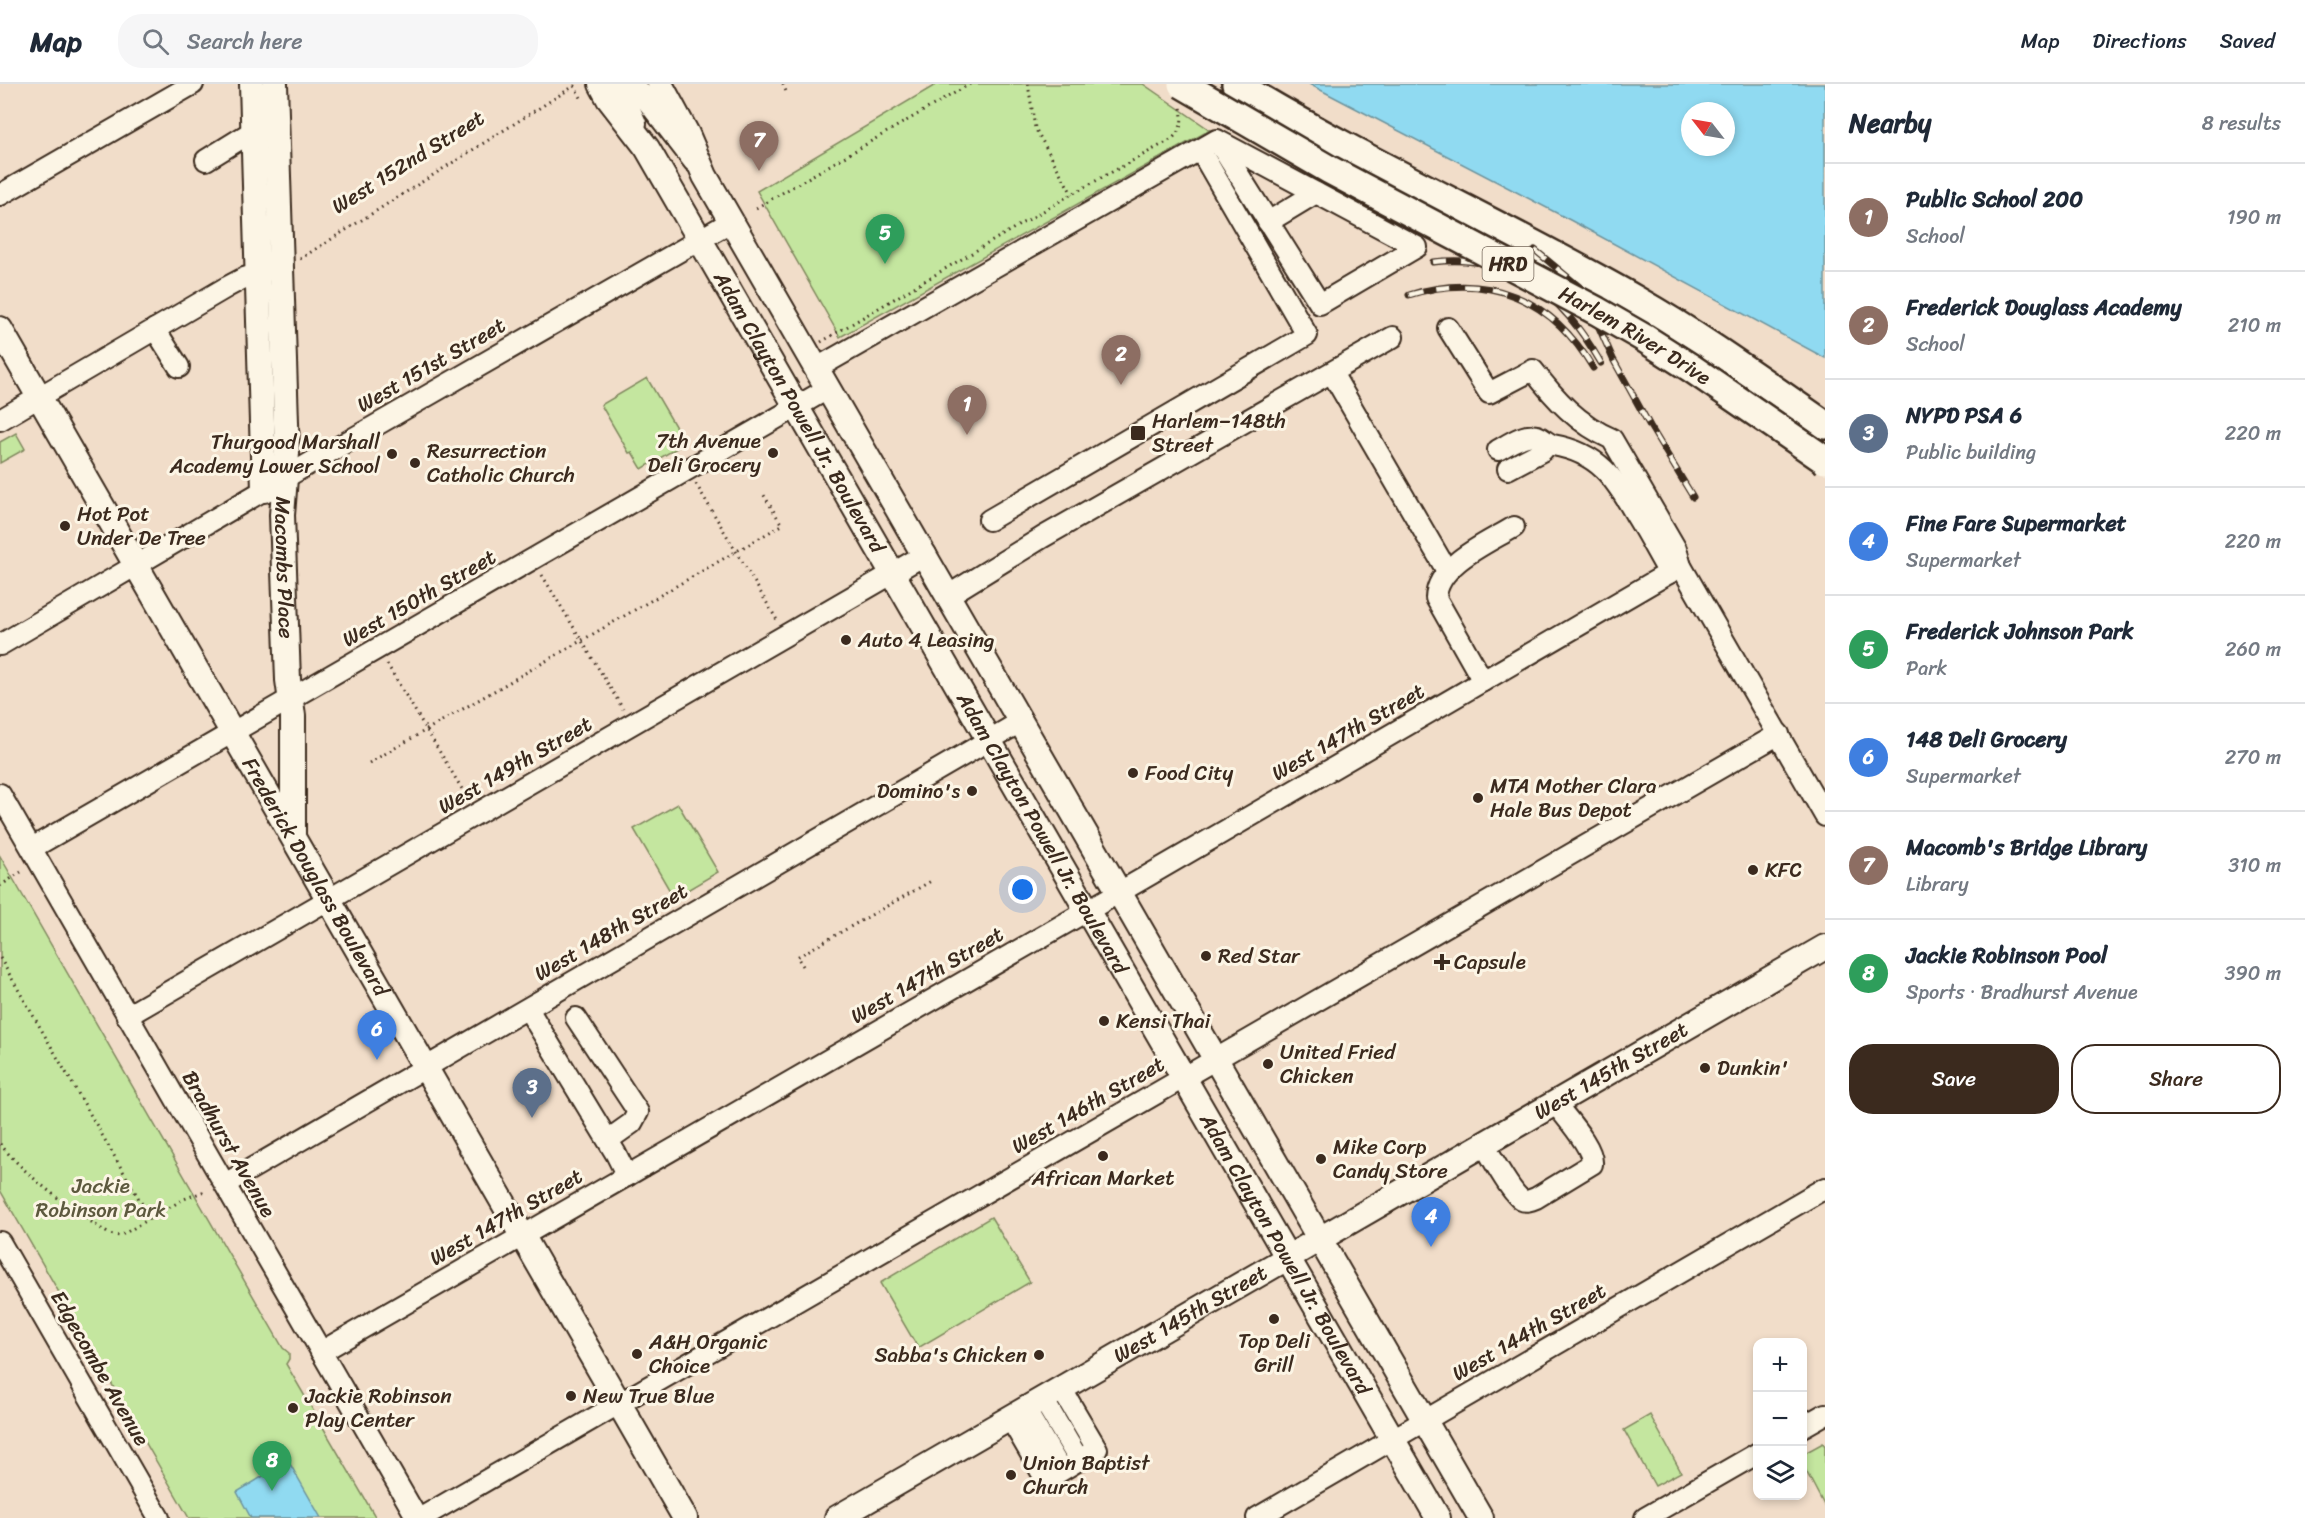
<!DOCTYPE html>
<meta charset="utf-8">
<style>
:root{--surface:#fff;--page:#f6f6f7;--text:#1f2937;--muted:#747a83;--line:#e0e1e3;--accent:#3b2a1e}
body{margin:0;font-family:Sriracha,sans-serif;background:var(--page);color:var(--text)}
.controls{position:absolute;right:18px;bottom:18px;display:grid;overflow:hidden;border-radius:12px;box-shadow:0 3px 9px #0003}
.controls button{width:54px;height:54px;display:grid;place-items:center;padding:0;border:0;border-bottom:2px solid var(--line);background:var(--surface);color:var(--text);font:30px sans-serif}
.compass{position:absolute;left:1681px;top:18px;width:54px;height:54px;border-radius:50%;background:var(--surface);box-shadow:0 3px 9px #0003;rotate:301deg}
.you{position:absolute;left:1023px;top:806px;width:21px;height:21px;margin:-15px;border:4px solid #fff;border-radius:50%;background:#1a73e8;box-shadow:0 0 0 9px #1a73e833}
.badge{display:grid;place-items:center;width:39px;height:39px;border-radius:50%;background:var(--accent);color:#fff;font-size:20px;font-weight:700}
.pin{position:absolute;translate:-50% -50px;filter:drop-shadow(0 2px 3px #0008)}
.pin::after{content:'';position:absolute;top:32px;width:21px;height:18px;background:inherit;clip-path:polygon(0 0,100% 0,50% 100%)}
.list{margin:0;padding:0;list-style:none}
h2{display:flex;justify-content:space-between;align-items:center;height:78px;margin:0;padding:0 24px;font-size:26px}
h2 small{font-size:20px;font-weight:400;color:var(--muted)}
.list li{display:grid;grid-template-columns:39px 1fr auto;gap:18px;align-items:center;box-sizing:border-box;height:108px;padding:0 24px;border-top:2px solid var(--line)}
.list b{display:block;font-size:22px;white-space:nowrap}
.list p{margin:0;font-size:20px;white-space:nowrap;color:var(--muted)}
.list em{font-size:20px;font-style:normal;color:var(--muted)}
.actions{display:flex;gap:12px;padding:18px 24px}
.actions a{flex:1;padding:14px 0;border:2px solid var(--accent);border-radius:24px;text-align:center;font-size:21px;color:var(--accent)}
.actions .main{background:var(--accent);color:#fff}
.icon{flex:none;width:33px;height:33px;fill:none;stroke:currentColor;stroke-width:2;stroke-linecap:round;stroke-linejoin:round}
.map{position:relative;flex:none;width:1825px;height:1434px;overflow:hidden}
header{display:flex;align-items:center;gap:36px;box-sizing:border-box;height:84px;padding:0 30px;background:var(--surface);border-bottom:2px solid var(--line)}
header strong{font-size:28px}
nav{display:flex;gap:33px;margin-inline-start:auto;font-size:21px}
.search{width:420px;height:54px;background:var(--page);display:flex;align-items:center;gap:15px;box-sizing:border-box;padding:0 21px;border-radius:24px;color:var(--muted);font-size:22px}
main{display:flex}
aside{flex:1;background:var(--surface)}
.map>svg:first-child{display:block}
.green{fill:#c4e69f;stroke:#80885e;stroke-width:1.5}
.water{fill:#90daf1;stroke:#6e949d;stroke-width:1.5;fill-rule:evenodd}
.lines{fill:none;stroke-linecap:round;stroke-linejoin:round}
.minor-casing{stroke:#3b2a1e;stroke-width:24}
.major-casing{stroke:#3b2a1e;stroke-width:28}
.highway-casing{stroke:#3b2a1e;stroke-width:32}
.path{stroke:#3b2a1e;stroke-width:3;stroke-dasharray:1.5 4.5;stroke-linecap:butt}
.minor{stroke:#fcf5e5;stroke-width:20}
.major{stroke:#fcf5e5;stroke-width:24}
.highway{stroke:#fcf5e5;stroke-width:27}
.rail-casing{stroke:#3b2a1e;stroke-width:7}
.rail{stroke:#fcf5e5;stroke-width:4.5;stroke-dasharray:14;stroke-linecap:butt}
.highway-bridge-casing{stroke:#3b2a1e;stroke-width:32;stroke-linecap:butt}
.highway-bridge{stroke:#fcf5e5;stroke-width:27}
.poi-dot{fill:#3b2a1e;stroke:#fcf5e5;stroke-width:2}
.labels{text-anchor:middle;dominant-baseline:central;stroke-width:6;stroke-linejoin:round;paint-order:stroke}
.shield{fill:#fcf5e5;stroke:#75675a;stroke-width:1.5}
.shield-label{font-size:20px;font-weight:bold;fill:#3b2a1e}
.street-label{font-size:21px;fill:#3b2a1e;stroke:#fcf5e5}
.poi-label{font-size:21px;fill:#3b2a1e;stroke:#fcf5e5;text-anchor:start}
.park-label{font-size:21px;fill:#5d593e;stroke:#fcf5e5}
</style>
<header>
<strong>Map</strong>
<div class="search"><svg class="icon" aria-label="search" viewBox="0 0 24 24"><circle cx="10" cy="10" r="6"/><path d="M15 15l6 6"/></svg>Search here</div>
<nav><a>Map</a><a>Directions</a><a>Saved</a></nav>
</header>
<main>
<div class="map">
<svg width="1825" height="1434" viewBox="0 0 1825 1434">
<rect width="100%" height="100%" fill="#f1ddc9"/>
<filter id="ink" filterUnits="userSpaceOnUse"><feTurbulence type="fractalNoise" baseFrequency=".0167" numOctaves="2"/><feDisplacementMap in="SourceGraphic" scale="12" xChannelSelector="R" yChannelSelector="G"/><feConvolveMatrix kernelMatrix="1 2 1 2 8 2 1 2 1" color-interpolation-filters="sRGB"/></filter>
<g filter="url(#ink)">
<g class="green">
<path d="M937,0H1143L1210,46L840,253L757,107Z"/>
<path d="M647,294L685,359L642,385L632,368L629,369L601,321Z"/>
<path d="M16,349L25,365L0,379V358Z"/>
<path d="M678,720L718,788L674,814L634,745Z"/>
<path d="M0,772L283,1264L289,1269V1275L286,1280L376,1434H189L0,1106Z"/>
<path d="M991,1133L1030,1198L918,1264L880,1199Z"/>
<path d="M1650,1331L1681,1388L1655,1402L1624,1346Z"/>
<path d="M1823,1359L1825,1362V1423L1803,1381V1370Z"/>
</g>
<g class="water">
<path d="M1309,0H1825V274L1570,136ZM1690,27H1726V63H1690Z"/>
<path d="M285,1379L290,1380L321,1434H251L237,1408Z"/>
</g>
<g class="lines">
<g class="minor-casing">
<g id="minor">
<path d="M620,0L622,8L636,39"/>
<path d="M634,0L694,78"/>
<path d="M206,76L253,47"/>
<path d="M0,111L193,0"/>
<path d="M1268,138L1316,109"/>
<path d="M1448,244L1489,309L1533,286C1555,315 1578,340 1612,355L1676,465L1681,482L1825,732"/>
<path d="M155,245L179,283"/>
<path d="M817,284L1217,56L1320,220L1417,163L1217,56"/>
<path d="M1332,289L1447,487"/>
<path d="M0,336L227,203L244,194L270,186"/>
<path d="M1498,366C1509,360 1524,349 1537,352C1543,354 1546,359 1553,361C1599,369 1615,394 1637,433C1648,451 1658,470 1669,489"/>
<path d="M1508,385L1542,367L1548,360"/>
<path d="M989,436L1307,251L1200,66"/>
<path d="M949,511L1043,453L1393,253"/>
<path d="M0,561L312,378L732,137"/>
<path d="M1483,597L1436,514C1437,480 1488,459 1514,443"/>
<path d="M0,710L417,1434"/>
<path d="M32,764L829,304"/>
<path d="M528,925L616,1070L627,1092"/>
<path d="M127,932L926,470"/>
<path d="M576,934L638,1028L632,1039L608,1056"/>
<path d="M1484,1060C1491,1072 1511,1109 1522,1116C1526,1118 1531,1116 1536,1114L1592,1080C1594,1063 1565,1033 1555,1019"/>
<path d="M225,1100L1022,637"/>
<path d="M0,1158L159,1434"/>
<path d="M321,1268L1144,794L1681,482"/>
<path d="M1043,1315L1079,1376"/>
<path d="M1025,1325L1061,1386"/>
<path d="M1010,1334L1046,1396L1097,1365L1061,1304"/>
<path d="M1802,1343L1825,1330"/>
<path d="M421,1434L1779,650"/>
<path d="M1257,1434L1825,1104"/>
<path d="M1645,1434L1758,1369"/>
</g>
</g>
<g class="major-casing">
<g id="major">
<path d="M252,0L264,406"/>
<path id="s1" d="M275,0L287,369L282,431L288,596L293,632V750"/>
<path id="s2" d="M601,0L609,15L647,64L1438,1434"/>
<path d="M660,0L687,50L705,92L1481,1434"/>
<path id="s3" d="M0,245L685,1434"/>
<path id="s4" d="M837,1434L1825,863"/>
</g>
</g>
<g class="highway-casing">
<path id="highway" d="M1236,0C1365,79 1504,140 1636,216C1701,253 1763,298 1825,341"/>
</g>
<g class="path">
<path d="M783,0L787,10"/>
<path d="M1028,0L1035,44L1072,110"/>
<path d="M756,124L970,0"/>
<path d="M300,175L574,2L583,17"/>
<path d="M821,258L1072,110L1172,55C1182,45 1183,37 1181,23"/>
<path d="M696,400L777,536"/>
<path d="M542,491L623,625"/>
<path d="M387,580L468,715"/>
<path d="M369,679L782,441L762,408"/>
<path d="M0,802L21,788"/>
<path d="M0,874L150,1134"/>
<path d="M803,882L797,873L933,796"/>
<path d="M0,1060C31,1097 69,1123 109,1150L120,1152L184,1115L205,1107"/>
</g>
<use href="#minor" class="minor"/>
<use href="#major" class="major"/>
<use href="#highway" class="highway"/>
<g class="rail-casing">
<g id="rail">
<path d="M1535,166L1582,205L1613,275L1650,342L1693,413"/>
<path d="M1433,178C1514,168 1563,213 1601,279"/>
<path d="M1409,211C1487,187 1552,214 1593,284"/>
</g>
</g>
<use href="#rail" class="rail"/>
<g class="highway-bridge-casing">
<g id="highway-bridge">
<path id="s5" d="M1182,0L1330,86L1597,227L1644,254L1691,284L1825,376"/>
</g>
</g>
<use href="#highway-bridge" class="highway-bridge"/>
</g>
</g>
<g class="poi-dot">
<rect x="1130" y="341" width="16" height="16" rx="3"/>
<circle cx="773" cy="369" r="6"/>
<circle cx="392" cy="370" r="6"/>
<circle cx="415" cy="379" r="6"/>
<circle cx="65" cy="442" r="6"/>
<circle cx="846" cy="556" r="6"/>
<circle cx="1133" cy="689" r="6"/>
<circle cx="972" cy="707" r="6"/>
<circle cx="1478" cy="714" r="6"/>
<circle cx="1753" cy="786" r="6"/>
<circle cx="1206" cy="872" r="6"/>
<path d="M1439 869h6v6h6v6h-6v6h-6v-6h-6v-6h6z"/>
<circle cx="1104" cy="937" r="6"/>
<circle cx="1268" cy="980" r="6"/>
<circle cx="1705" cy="984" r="6"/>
<circle cx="1103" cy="1072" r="6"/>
<circle cx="1321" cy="1075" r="6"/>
<circle cx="1274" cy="1235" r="6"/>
<circle cx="637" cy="1270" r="6"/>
<circle cx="1039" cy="1271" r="6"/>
<circle cx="571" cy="1312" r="6"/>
<circle cx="293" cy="1324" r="6"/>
<circle cx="1011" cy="1391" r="6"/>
</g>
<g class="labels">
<rect class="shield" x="1482.5" y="163" width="51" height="34" rx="4.5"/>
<g class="shield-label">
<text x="1508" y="180">HRD</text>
</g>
<g class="street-label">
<text transform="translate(408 78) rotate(-32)">West 152nd Street</text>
<text stroke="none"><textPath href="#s5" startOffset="518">Harlem River Drive</textPath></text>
<text transform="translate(431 281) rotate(-30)">West 151st Street</text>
<text stroke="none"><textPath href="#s2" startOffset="384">Adam Clayton Powell Jr. Boulevard</textPath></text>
<text stroke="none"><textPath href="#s1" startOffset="484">Macombs Place</textPath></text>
<text transform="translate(419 514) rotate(-30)">West 150th Street</text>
<text transform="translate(1348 648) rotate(-30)">West 147th Street</text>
<text transform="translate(515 681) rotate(-30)">West 149th Street</text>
<text stroke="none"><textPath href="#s2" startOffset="870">Adam Clayton Powell Jr. Boulevard</textPath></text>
<text stroke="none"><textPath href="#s3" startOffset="632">Frederick Douglass Boulevard</textPath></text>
<text transform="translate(611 848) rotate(-30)">West 148th Street</text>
<text transform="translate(927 891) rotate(-30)">West 147th Street</text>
<text stroke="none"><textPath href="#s4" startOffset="894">West 145th Street</textPath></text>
<text transform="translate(1088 1021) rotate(-30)">West 146th Street</text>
<text transform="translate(229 1060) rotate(60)">Bradhurst Avenue</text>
<text transform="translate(506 1133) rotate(-30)">West 147th Street</text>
<text stroke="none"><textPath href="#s2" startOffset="1356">Adam Clayton Powell Jr. Boulevard</textPath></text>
<text stroke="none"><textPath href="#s4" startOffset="408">West 145th Street</textPath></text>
<text transform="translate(1529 1248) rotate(-30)">West 144th Street</text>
<text transform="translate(100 1284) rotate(60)">Edgecombe Avenue</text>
</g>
<g class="poi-label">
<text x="1152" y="337">Harlem–148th<tspan x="1152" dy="24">Street</tspan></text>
<text x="761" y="357" text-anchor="end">7th Avenue<tspan x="761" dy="24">Deli Grocery</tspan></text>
<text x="380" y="358" text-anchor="end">Thurgood Marshall<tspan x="380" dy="24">Academy Lower School</tspan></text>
<text x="427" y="367">Resurrection<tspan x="427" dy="24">Catholic Church</tspan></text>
<text x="77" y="430">Hot Pot<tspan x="77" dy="24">Under De Tree</tspan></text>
<text x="858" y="556">Auto 4 Leasing</text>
<text x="1145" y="689">Food City</text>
<text x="1490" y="702">MTA Mother Clara<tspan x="1490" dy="24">Hale Bus Depot</tspan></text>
<text x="960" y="707" text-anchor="end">Domino's</text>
<text x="1765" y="786">KFC</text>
<text x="1218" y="872">Red Star</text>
<text x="1454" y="878">Capsule</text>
<text x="1116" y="937">Kensi Thai</text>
<text x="1280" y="968">United Fried<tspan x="1280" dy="24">Chicken</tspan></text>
<text x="1717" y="984">Dunkin'</text>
<text x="1333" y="1063">Mike Corp<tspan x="1333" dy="24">Candy Store</tspan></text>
<text x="1103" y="1094" text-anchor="middle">African Market</text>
<text x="1274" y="1257" text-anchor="middle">Top Deli<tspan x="1274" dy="24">Grill</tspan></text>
<text x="649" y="1258">A&amp;H Organic<tspan x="649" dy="24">Choice</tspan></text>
<text x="1027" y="1271" text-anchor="end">Sabba's Chicken</text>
<text x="305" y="1312">Jackie Robinson<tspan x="305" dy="24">Play Center</tspan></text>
<text x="583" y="1312">New True Blue</text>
<text x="1023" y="1379">Union Baptist<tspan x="1023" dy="24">Church</tspan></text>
</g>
<g class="park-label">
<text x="101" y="1102">Jackie<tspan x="101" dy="24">Robinson Park</tspan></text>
</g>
</g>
</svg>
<div class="controls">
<button>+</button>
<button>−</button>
<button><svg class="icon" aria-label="layers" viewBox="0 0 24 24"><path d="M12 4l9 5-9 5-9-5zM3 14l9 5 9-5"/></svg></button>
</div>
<svg class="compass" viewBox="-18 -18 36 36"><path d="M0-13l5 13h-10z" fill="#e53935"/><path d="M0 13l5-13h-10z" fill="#747a83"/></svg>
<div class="you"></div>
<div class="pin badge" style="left:967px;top:351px;background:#8d6e63">1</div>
<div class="pin badge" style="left:1121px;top:301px;background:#8d6e63">2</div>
<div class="pin badge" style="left:532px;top:1034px;background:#5c6f8a">3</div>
<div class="pin badge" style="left:1431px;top:1163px;background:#3f7fe0">4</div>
<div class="pin badge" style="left:885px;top:180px;background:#2e9e5b">5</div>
<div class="pin badge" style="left:377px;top:976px;background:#3f7fe0">6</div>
<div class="pin badge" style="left:759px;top:87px;background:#8d6e63">7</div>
<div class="pin badge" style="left:272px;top:1407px;background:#2e9e5b">8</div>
</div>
<aside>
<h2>Nearby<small>8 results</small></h2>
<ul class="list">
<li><span class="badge" style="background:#8d6e63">1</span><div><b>Public School 200</b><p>School</p></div><em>190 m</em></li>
<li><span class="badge" style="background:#8d6e63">2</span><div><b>Frederick Douglass Academy</b><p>School</p></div><em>210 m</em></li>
<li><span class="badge" style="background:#5c6f8a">3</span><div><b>NYPD PSA 6</b><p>Public building</p></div><em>220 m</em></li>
<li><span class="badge" style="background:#3f7fe0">4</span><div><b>Fine Fare Supermarket</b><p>Supermarket</p></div><em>220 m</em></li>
<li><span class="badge" style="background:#2e9e5b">5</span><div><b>Frederick Johnson Park</b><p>Park</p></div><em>260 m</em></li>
<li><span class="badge" style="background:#3f7fe0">6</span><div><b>148 Deli Grocery</b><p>Supermarket</p></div><em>270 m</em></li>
<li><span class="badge" style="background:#8d6e63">7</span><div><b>Macomb's Bridge Library</b><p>Library</p></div><em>310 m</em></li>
<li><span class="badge" style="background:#2e9e5b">8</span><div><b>Jackie Robinson Pool</b><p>Sports · Bradhurst Avenue</p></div><em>390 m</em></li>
</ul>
<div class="actions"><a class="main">Save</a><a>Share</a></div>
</aside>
</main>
